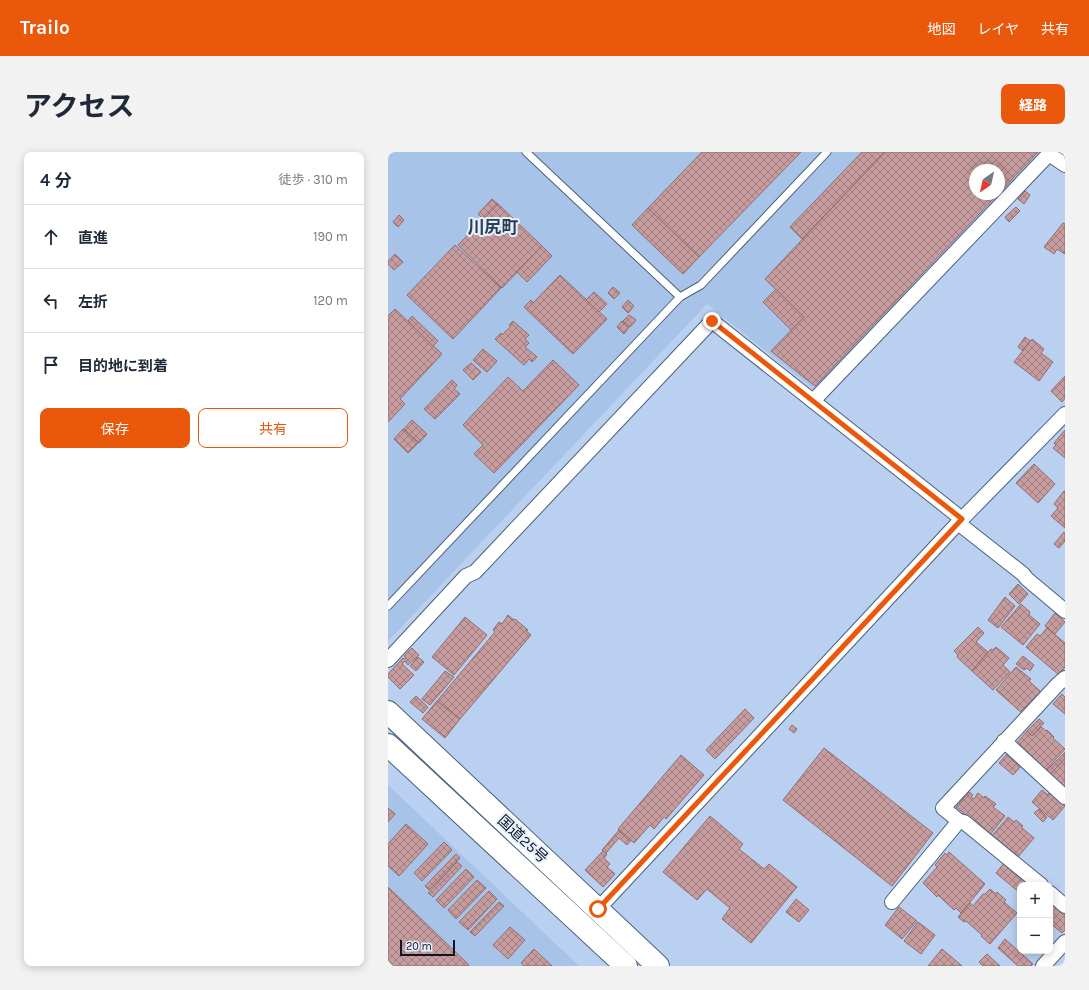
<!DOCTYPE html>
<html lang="ja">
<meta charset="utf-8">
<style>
:root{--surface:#fff;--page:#f2f2f3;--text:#1f2937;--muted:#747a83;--line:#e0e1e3;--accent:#ea580c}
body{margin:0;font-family:Karla,"Noto Sans JP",sans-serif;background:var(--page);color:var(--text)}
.controls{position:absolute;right:12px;bottom:12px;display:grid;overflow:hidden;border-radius:8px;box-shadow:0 2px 10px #0003}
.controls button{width:36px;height:36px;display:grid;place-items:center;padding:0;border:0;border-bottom:1px solid var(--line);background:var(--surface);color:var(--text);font:20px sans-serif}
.compass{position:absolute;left:581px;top:12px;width:36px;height:36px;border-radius:50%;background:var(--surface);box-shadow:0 2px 10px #0003;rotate:214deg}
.scale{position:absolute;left:12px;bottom:10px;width:55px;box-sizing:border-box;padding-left:4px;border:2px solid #0d1520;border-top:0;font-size:11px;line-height:14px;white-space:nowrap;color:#0d1520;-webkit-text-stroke:3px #e6f0fd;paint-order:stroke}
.stop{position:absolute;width:12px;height:12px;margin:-9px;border:3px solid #ea580c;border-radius:50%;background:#fff}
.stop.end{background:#ea580c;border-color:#fff;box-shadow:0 1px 4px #0008}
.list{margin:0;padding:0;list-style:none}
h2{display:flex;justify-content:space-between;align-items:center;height:52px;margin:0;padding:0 16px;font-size:17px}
h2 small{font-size:13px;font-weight:400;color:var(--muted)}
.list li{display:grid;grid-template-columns:26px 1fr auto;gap:12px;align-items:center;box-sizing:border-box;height:64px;padding:0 16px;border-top:1px solid var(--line)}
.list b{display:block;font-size:15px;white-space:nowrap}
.list em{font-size:13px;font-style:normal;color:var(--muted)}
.actions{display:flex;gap:8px;padding:12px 16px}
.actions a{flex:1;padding:9px 0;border:1px solid var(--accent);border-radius:8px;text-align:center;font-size:14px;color:var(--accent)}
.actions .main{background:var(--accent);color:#fff}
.icon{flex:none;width:22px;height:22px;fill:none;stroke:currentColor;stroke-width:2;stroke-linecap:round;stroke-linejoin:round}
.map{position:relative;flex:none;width:677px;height:814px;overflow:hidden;border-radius:8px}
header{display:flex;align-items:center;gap:24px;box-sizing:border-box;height:56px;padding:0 20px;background:var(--accent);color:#fff}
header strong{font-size:19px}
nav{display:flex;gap:22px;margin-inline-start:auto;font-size:14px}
.intro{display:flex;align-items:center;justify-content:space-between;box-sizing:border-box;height:96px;padding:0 24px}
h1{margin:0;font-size:28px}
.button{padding:10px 18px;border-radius:8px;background:var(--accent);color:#fff;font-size:14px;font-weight:700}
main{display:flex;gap:24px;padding:0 24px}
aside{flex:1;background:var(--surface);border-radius:8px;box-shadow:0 2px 10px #0003}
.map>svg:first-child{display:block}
.built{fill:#a8c3e8;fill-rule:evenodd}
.building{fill:url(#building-cross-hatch);stroke:#936b6d}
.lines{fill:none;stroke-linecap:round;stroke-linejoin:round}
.service-casing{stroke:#4b607b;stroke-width:9}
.minor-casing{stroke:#4b607b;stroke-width:16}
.trunk-casing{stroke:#4b607b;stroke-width:24}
.service{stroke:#fff;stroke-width:7}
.minor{stroke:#fff;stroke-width:14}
.trunk{stroke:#fff;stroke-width:22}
.route{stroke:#ea580c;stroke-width:5}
.labels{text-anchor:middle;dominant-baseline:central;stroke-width:4;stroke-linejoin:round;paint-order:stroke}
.street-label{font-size:15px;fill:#0d1520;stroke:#e6f0fd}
.quarter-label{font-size:17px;font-weight:bold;fill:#2a3d56;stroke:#e6f0fd}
</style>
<header>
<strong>Trailo</strong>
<nav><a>地図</a><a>レイヤ</a><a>共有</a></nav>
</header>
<div class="intro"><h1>アクセス</h1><a class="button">経路</a></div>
<main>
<aside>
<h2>4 分<small>徒歩 · 310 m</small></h2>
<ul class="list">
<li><svg class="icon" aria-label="ahead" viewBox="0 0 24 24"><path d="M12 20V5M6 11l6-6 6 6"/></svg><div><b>直進</b></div><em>190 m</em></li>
<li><svg class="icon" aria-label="left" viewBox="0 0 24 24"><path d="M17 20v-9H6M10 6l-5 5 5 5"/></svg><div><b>左折</b></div><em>120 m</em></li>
<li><svg class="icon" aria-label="arrive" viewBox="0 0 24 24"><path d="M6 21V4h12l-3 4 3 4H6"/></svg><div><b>目的地に到着</b></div></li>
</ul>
<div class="actions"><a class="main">保存</a><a>共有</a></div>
</aside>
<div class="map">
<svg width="677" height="814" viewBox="0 0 677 814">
<defs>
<pattern id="building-cross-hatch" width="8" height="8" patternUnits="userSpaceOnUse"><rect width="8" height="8" fill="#c79c9e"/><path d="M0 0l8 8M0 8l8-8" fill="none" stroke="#a07e80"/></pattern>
</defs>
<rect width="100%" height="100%" fill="#b9d0f0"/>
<g class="built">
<path d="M0,0H653L427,238L319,152L0,489ZM587,18H611V42H587Z"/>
<path d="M0,633L191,814H0Z"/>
</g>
<g class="building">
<path d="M314,0H413L311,105L260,56Z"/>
<path d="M474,0H497L414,87L402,75Z"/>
<path d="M497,0H650L611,41V18H587V42H610L427,234L383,199L416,165L377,127Z"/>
<path d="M637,39L642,43L636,52L630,47Z"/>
<path d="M104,47L110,52L95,67L90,62Z"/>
<path d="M110,52L154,94L114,136L70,93Z"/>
<path d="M628,55L632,59L621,70L617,65Z"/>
<path d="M260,56L311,105L295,122L244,73Z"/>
<path d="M11,63L16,68L10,75L5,70Z"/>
<path d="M675,71L677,72V102L669,97L666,102L656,95Z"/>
<path d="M67,93L113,136L65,187L19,143Z"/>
<path d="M154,94L164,104L139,130L129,120Z"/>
<path d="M7,102L15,110L6,118L0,112V109Z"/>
<path d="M172,123L219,167L185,202L136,155L143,148L145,151Z"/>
<path d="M225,135L232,141L226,147L220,141Z"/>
<path d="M388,137L416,165L403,178L375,150Z"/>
<path d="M206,140L219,152L211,160L198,148Z"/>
<path d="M240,148L246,154L240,161L234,155Z"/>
<path d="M7,157L54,202L12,247L17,252L0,270V164Z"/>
<path d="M241,163L248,168L242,175L235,169Z"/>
<path d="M24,164L50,189L45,194L20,169Z"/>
<path d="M125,169L141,183L137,187L141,191L137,195L149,205L144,210L141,207L136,213L107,187L113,181L114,183L123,174L121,173Z"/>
<path d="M234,169L241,175L236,182L229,175Z"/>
<path d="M637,185L642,189L635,199L630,195Z"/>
<path d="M644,187L656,197L653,201L665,210L651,229L626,210Z"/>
<path d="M95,197L109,209L99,220L85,208Z"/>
<path d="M165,208L191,233L106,321L86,302L95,293L75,273L120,225L135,239Z"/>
<path d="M83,211L93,220L85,228L75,218Z"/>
<path d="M677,224V246L674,250L663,239Z"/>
<path d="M64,228L69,233L66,237L72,242L47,267L36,257Z"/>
<path d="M24,268L39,282L31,291L16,277Z"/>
<path d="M15,277L30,291L20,301L6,287Z"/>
<path d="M677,278V306L665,296L668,293L666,291Z"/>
<path d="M646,312L667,332L650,351L628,331Z"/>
<path d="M676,339H677V376L663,364L670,356L666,352Z"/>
<path d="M676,380L677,381V389L671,396L666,392Z"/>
<path d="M630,432L640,442L631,452L621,442Z"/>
<path d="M617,445L627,454L610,476L600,468Z"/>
<path d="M633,452L642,460L641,463L652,472L635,493L613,475Z"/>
<path d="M667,461L677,470L667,482L657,474Z"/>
<path d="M120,463L126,468L127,467L140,478L138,479L143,483L72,567L49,549L107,480L105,478L111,470L114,472Z"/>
<path d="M77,465L99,483L66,523L44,505Z"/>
<path d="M590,475L596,481L588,490L600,500L584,519L569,505L570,503L566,499Z"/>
<path d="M659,476L677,491V515L671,523L638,495L649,482L652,484Z"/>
<path d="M608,495L621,506L615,513L622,520L605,538L584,519L603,497L605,498Z"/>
<path d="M24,496L31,503L20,513L17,509L14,512L26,523L12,537L0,525V522L15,506L16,507L18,506L16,504Z"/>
<path d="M635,504L646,513L642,519L639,516L636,518L628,512Z"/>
<path d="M30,505L36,510L28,519L22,514Z"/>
<path d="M628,515L643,527L641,529L653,540L635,562L608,538Z"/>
<path d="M57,519L66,525L42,553L34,547Z"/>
<path d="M674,542L677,545V562L665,552Z"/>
<path d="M28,544L40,555L35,561L22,550Z"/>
<path d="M49,549L72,567L57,586L34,567Z"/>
<path d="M357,557L366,566L327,607L318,598Z"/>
<path d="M651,567L656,571L644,584L639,579Z"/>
<path d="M404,573L409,577L406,581L401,577Z"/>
<path d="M653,575L658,579L659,578L666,585L665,586L677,597L658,618L628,592L639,579L644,584Z"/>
<path d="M436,596L545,681L504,734L395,648Z"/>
<path d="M677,600V606L662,623L658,619Z"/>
<path d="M620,601L634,613L625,623L611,611Z"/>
<path d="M293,603L316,623L278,667L276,665L266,677L262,673L246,691L230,677Z"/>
<path d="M677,606V637L662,623Z"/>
<path d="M654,638L660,643L662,640L677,654L665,668L644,650Z"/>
<path d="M581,640L585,643L583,645L586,647L590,641L596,646L597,644L608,652L605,655L617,664L602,683L575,662L576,661L568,655Z"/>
<path d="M0,656L7,662L0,670Z"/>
<path d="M651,657L659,665L655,670L646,661Z"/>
<path d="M322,664L355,692L351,697L376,717L381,712L409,735L363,791L334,767L342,756L319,737L309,748L275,720Z"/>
<path d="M620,665L626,670L628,668L635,674L633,675L646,686L629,706L603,685Z"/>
<path d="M18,672L40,692L11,724L0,714V692Z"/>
<path d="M231,678L243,688L239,693L231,686L218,701L214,698Z"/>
<path d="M56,690L64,698L34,729L26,721Z"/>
<path d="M215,699L219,702L216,706L222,712L219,715L227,722L215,735L197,718Z"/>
<path d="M561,700L597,732L573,761L568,756L566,758L550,743L549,745L535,731L549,715L547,713L557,701L559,703Z"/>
<path d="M68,702L72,706L41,738L37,734Z"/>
<path d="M69,710L74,714L45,745L40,741Z"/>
<path d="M617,710L643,733H632V741L608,721Z"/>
<path d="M78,717L86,725L56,756L48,748Z"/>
<path d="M89,728L98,736L68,767L60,758Z"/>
<path d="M0,735L81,813L80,814H6L0,808Z"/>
<path d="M602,737L608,742L609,740L618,748L616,750L629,761L602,792L593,784L594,783L578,769L576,770L570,765L582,751L585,754L595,742H597Z"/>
<path d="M101,739L109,747L80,778L71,770Z"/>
<path d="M408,747L421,758L411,770L398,760Z"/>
<path d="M662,748L677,761V778L674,781L662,771Z"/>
<path d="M111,750L116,754L87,784L82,780Z"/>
<path d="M511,755L529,769L514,787L497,773Z"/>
<path d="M530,770L547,783L533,802L516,789Z"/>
<path d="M122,775L137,788L120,807L105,793Z"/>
<path d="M617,787L645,812L643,814H630L610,796Z"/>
<path d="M146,797L164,814H136L133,811Z"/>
<path d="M554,797L574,814H540Z"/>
<path d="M599,802L612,814H595L591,810Z"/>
</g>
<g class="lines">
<g class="service-casing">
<g id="service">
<path d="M138,0L292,145"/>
<path d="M0,454L292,145L313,133L439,0"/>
</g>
</g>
<g class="minor-casing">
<g id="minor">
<path d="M661,2L677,13"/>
<path d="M425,249L663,0"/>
<path d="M570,371L635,422L639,427L677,459"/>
<path d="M0,508L78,424L87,420L324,169L574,367"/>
<path d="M616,589L677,645"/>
<path d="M571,669L576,670L653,733"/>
<path d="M662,741L677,754"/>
<path d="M504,750L571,669L555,656L670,532L677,526"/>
<path d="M210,757L570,371L677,262"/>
<path d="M655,814L677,790"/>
</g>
</g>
<g class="trunk-casing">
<g id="trunk">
<path d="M0,560L270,814"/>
<path d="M0,593L238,814"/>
</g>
</g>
<use href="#service" class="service"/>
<use href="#minor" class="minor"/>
<use href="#trunk" class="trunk"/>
</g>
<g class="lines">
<path class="route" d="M210,757L574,367L324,169"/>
</g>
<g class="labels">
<g class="street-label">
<text transform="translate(135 687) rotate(43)">国道25号</text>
</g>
<g class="quarter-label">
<text x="105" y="75">川尻町</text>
</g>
</g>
</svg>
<div class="controls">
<button>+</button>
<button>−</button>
</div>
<svg class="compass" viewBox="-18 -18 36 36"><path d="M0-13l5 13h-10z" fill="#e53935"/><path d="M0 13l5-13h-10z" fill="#747a83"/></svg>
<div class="scale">20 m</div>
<div class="stop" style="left:210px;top:757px"></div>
<div class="stop end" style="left:324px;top:169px"></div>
</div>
</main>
